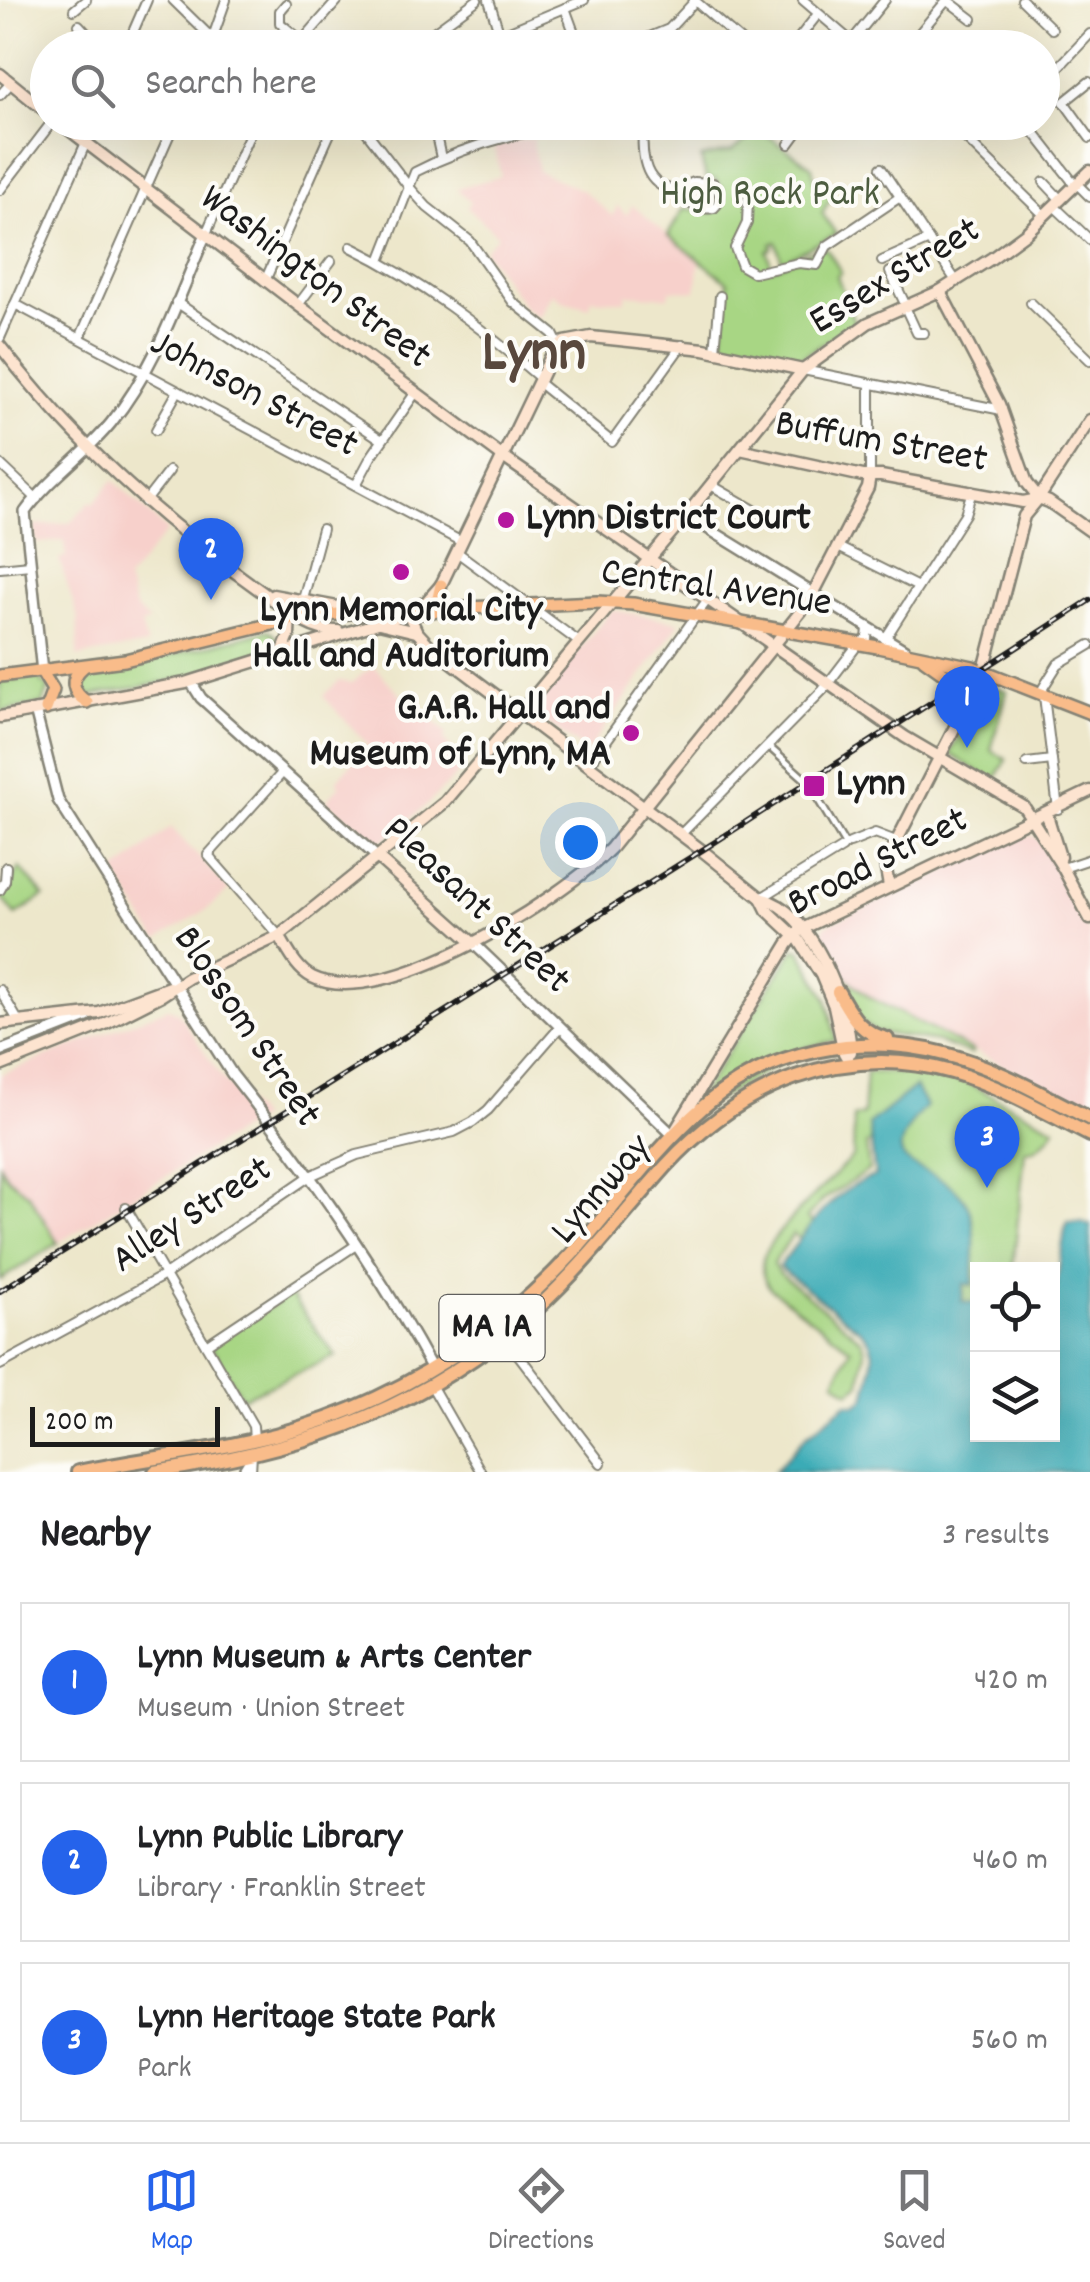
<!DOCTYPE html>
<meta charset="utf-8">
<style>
:root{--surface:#fff;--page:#f6f6f6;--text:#202124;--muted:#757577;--line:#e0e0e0;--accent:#2563eb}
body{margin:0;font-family:Dekko,sans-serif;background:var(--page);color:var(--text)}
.controls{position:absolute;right:30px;bottom:30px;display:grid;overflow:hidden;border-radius:0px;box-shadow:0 10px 40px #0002}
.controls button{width:90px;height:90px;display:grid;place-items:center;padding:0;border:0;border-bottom:2px solid var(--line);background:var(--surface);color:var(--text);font:50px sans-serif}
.scale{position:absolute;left:30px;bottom:25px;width:190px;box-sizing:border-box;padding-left:10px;border:5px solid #1c1c1c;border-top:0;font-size:28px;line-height:35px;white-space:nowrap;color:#1c1c1c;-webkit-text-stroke:8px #fdfcf7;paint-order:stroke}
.you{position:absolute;left:580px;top:842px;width:35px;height:35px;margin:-25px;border:8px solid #fff;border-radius:50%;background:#1a73e8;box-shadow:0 0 0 15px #1a73e833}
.badge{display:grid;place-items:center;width:65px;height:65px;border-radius:50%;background:var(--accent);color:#fff;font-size:32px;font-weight:700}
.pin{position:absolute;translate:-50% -82px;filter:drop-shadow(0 2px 5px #0008)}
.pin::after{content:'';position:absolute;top:52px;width:35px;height:30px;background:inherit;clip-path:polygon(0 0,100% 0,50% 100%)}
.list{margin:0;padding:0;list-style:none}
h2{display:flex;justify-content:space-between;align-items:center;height:130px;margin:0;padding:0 40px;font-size:42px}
h2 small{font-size:32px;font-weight:400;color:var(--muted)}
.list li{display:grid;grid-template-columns:65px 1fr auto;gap:30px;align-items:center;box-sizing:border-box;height:160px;margin:0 20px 20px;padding:0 20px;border:2px solid var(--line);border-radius:0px}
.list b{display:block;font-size:38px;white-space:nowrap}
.list p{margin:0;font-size:32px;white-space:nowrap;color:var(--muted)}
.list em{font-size:32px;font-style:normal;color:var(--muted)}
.icon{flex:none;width:55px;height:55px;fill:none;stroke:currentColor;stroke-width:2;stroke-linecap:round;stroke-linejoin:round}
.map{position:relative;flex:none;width:1090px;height:1472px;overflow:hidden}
.search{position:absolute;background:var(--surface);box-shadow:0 10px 40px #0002;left:30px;right:30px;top:30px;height:110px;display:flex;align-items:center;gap:25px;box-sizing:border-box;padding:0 35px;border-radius:55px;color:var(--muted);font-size:38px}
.sheet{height:670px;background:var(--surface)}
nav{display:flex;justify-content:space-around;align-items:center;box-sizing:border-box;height:140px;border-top:2px solid var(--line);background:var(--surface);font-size:28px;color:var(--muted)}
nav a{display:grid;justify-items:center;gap:5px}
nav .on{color:var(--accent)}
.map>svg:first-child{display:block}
.built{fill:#f7d0cb}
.green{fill:#a8d684;stroke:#627950;stroke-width:2.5}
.water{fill:#3aabb6;stroke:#2b6469;stroke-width:2.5}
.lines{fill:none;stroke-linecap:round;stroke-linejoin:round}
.pedestrian-tunnel{stroke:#c3bea8;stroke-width:5;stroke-dasharray:5 2.5;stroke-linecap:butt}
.pedestrian-casing{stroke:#848274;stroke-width:10}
.minor-casing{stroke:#848274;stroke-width:12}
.tertiary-casing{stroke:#848274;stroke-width:14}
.secondary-casing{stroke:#848274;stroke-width:15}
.primary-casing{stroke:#848274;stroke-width:16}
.trunk-casing{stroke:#848274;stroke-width:18}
.pedestrian{stroke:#fff;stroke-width:5}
.minor{stroke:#fff;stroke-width:8}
.tertiary{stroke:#fff;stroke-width:9}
.secondary{stroke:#fde4d0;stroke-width:10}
.primary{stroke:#f9bc8a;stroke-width:11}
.trunk{stroke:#f9bc8a;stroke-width:12}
.rail-casing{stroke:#1c1c1c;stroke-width:6}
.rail{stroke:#fdfcf7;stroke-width:2.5;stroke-dasharray:8;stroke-linecap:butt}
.poi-dot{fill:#b5179e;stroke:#fdfcf7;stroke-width:4}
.labels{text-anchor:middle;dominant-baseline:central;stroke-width:8;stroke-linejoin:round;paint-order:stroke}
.shield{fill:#fdfcf7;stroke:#605f5e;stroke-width:2.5}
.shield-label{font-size:38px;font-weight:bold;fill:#1c1c1c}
.park-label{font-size:40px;fill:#4d5d40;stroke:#fdfcf7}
.street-label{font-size:40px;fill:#1c1c1c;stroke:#fdfcf7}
.poi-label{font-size:40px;font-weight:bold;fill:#1c1c1c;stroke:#fdfcf7;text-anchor:start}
.town-label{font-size:60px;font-weight:bold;fill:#59483d;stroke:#fdfcf7}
</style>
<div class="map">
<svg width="1090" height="1472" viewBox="0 0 1090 1472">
<rect width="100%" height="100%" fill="#fdfcf7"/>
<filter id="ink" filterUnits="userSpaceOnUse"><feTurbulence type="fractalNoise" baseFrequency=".01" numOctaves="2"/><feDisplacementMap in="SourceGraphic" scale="20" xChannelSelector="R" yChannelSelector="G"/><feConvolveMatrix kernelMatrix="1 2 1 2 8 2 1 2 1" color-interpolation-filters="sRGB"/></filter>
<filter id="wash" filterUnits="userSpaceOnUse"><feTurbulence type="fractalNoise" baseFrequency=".0048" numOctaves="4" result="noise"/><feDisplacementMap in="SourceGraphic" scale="40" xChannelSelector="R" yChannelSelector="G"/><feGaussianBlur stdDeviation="2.25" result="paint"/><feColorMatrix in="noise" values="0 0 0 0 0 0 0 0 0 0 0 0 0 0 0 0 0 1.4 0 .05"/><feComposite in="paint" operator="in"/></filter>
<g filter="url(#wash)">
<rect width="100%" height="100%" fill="#ede7cb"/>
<g class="built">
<path d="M532,138L538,171L582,190L613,216L617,206L627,215L632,205L700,262L696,291L670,290L669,297L626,294V301L591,299L590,308L562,301L552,293L539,318L524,307L484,250L498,236L467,207L471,202L456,189L501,176L494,146Z"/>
<path d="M113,480L167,531L127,580L135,608L149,622L141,625L147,645L77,657L78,618L59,559L66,557L64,541L36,543L34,526L70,523L90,502L93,504Z"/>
<path d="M612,610L680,622L587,752L529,710Z"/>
<path d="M374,666L409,704L428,715L447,734L443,738L464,767L427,805L378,844L326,801L340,785L336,781L368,745L323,696L339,681L351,683Z"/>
<path d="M171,827L229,890L206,910L157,940L115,873Z"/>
<path d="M1023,836H1033L1041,842L1090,934V1111L858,990L838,968L820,936L826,925Z"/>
<path d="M168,1008L178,1012L222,1078L260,1118L58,1243L29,1195L7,1177L0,1165V1075Z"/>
</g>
<g class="green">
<path d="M760,130L812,167L816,187L829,184L831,198L822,213L836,234L782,261L776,242L771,244L772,248L767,251L772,268L820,248L827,249L841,272L837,276L855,324L799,358L722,343L728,282L668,235L684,208L712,213L723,202V188L716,180L706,178L701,158L732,151Z"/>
<path d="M269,630L278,640L276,647L271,651L188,678L90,696L80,687L81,678L87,672L140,663Z"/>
<path d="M37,677L49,688L43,704L0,712V681Z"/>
<path d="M995,687L1007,691L991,750L1007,760L994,781L950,754L979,694Z"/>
<path d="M20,868L44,896L16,915L1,896Z"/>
<path d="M794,949L800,950L827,999L836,1040L805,1048L685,1119Z"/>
<path d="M844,976L871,998L973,1051L971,1054L938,1042L875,1032L857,1018L840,978Z"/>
<path d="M900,1070L936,1074L965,1082L1055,1128C1048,1139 1038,1151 1025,1150L1013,1269L978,1270L977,1303L962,1302L963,1284H973L972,1226L875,1174L871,1143L866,1144L869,1170L823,1200L807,1218L815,1224L820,1216L838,1238L873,1344L863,1333L779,1267L800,1239L793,1234L773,1264L778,1272L863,1341L865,1353L860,1384L849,1392L835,1381L851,1349L770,1288C763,1278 760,1270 763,1258C770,1234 834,1177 853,1156L854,1117L863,1115L866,1072L899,1073Z"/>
<path d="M0,1165L7,1177L29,1195L58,1243L0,1280Z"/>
<path d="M290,1295L336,1356L242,1398L209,1343Z"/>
</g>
<path class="water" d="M915,1087L926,1106C859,1180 944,1156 968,1206C978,1227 973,1261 973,1285L964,1284L962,1301L977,1303L978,1434H1052L1053,1306L1065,1229L1068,1222H1082L1090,1225V1472H774L805,1437L847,1403L856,1405L865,1398C870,1376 881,1350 863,1333L779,1267C804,1234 833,1188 875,1176L869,1124Z"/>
</g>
<g filter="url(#ink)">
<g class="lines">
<path class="pedestrian-tunnel" d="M806,780L816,796"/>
<g class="pedestrian-casing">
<g id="pedestrian">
<path d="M768,746L806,780"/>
<path d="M816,796L846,846"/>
</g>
</g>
<g class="minor-casing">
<g id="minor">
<path d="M173,0L222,48"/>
<path d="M489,0L504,48"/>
<path d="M694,0L749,48"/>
<path d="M803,0L859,48"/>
<path d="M947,0L972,19"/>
<path d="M1022,0L1052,29"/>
<path d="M286,4L280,11V23L302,41"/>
<path d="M565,8L576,38L583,48"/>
<path d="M74,10L86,0"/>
<path d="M79,25L100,48"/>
<path d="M500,35L584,0"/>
<path d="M851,42L885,0"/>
<path d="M912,42L947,0"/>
<path d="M126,48L147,0"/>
<path d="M209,48L226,0"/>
<path d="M296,48L338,0"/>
<path d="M412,48L477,0"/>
<path d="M623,48L669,29L695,1"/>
<path d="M791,48L818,14"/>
<path d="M1089,82L1064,102L1090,138"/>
<path d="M1042,85L1090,34"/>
<path d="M0,95L11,83"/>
<path d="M359,122L409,187L427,207L470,241L513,302L553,334L559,346"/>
<path d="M433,122L441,158"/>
<path d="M949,122L1044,215"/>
<path d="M1026,122L1076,186"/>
<path d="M643,130C641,158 645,187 676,190C687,203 697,211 714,208C723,200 720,191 713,183L694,182L676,190"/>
<path d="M789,144L805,122"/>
<path d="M881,168L956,281"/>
<path d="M1044,182L1061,200"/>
<path d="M1077,184L1090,197"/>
<path d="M0,190L52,122"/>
<path d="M748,199L747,223L735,248L742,266L754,273L799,263L817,265L827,246L900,197"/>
<path d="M1054,206L1090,240"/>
<path d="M205,236L255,122"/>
<path d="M351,247C421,281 482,328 541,379"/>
<path d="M380,261L415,172C473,142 543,123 609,124C655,124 683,147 729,122"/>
<path d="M882,261L929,240"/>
<path d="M890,272L906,306"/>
<path d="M265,281L335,122"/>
<path d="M176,302L382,440"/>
<path d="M1031,303L1090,360"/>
<path d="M15,304L462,542"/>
<path d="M298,305L331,261"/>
<path d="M905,307L917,333H924"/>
<path d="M0,338L95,122"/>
<path d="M80,338L175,122"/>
<path d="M715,351L720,296"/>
<path d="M803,370L1002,410"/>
<path d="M539,383L612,442L682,345"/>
<path d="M870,384V476"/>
<path d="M156,430L178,391"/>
<path d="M0,464L37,499"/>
<path d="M356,485L371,457L416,392"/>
<path d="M711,485L775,522"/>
<path d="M145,502L169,471"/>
<path d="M838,547L918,587"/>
<path d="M457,552L579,642"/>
<path d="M0,568L30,565"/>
<path d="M302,603L322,529"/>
<path d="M885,639L965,514L972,491"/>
<path d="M1027,763L1052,760"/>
<path d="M589,765L708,599"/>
<path d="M1058,809L1043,688L1058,664L1090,645"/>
<path d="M681,834L823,690L859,643L867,639L868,628"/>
<path d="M850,843L875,833L896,841"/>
<path d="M1063,868L1090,859"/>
<path d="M0,890L5,881L6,867"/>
<path d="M761,898L842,848"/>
<path d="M279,936L208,855L283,772"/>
<path d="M0,990L19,1022"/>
<path d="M126,1208L253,1426L254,1439"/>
<path d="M504,1336L601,1463"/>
<path d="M206,1345L356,1245"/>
<path d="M0,1365L165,1275L310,1176L357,1155L454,1132L473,1122L488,1110L560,1027"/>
<path d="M431,1385L481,1472"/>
<path d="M242,1472L252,1456"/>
<path d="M251,1472L252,1453"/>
</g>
</g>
<g class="tertiary-casing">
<g id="tertiary">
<path d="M686,515L905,650"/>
<path d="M42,672L25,512C49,479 85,455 111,423C155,369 178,299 205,236"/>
<path d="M191,682L201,698L378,858"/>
<path d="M35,710L58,800L232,1074C306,1167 375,1264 432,1369"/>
<path d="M473,943L674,1136"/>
<path d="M0,1051L87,1017"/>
</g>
</g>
<g class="secondary-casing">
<g id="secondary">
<path d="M0,74L48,113"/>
<path d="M59,122L298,305L503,457L905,737L1024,807L1063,868L1090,919"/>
<path d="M940,291L999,404L1027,483L1039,498"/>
<path d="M0,346C73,441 161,520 258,589C283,606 306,632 338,631"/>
<path d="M740,449L863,476H881L1023,502L1038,499"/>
<path d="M1036,497L1049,502L1090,531"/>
<path d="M273,595L359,611"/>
<path d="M407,611L417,632L429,645L704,852L761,898L767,910L799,940L821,975L834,1006L844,1053L850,1063"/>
<path d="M379,623L416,632"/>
<path d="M282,653L289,636L290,611"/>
<path d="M0,717L186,683L397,617L426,602L441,585L551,356L564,342L591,337L704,349L803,370"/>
<path d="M1047,815L1060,857"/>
<path d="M378,858L473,943"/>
<path d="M889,886L885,864L984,670L1024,516L1039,498L1090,420"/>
<path d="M761,898C812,910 849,1005 851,1052"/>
<path d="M279,936C288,950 296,969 312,977C383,1013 561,899 611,848L810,600L868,488L870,476"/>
<path d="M0,1024L99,1013L169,987"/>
<path d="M0,1066L105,1024L162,995L188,978L279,936L445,802L693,507L803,370L868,323L940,291L992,258L1026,233L1090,171"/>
<path d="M675,1131L788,944L800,930L1090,791"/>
</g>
</g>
<g class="primary-casing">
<g id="primary">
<path d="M441,585L437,602L444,609"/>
<path d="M924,659L962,686L965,696L961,713"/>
<path d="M83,667C69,679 72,693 87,702"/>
<path d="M42,672L53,690L46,709"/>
<path d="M0,676L125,660L301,617L388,610L422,613L444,609L597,602L633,604L878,647L973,667L1090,713"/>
</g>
</g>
<g class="trunk-casing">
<g id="trunk">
<path d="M838,992C852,1016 859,1032 887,1039"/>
<path d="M78,1472C135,1460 193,1454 249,1441C321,1426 390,1396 451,1357C495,1328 536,1293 572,1254C616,1205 654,1150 703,1107C769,1049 862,1032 945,1054C996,1067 1043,1095 1090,1119"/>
<path d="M155,1472C297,1449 401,1419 516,1327C573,1280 617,1221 666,1166C740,1085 843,1041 952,1072C1001,1086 1045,1112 1090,1135"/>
</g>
</g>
<use href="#pedestrian" class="pedestrian"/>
<use href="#minor" class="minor"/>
<use href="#tertiary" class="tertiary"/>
<use href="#secondary" class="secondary"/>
<use href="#primary" class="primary"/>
<use href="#trunk" class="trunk"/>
<g class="rail-casing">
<path id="rail" d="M0,1291L715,842L1090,600"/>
</g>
<use href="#rail" class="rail"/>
</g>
</g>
<g class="poi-dot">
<circle cx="506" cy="520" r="10"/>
<circle cx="401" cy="572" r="10"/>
<circle cx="631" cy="733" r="10"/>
<rect x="802" y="774" width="24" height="24" rx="5"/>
</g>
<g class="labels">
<rect class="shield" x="439.5" y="1295" width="105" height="66" rx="8"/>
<g class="shield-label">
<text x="492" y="1328">MA 1A</text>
</g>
<g class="park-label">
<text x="770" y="196">High Rock Park</text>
</g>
<g class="street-label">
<text transform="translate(896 278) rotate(-31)">Essex Street</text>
<text transform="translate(314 279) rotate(37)">Washington Street</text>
<text transform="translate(253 396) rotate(28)">Johnson Street</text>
<text transform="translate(881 444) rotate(10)">Buffum Street</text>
<text transform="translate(716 590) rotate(8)">Central Avenue</text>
<text transform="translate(879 864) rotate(-27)">Broad Street</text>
<text transform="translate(475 907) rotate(43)">Pleasant Street</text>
<text transform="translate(245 1028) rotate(56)">Blossom Street</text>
<text transform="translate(603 1191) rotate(-49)">Lynnway</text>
<text transform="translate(193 1217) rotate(-33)">Alley Street</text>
</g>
<g class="poi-label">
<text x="526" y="520">Lynn District Court</text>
<text x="401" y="612" text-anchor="middle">Lynn Memorial City<tspan x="401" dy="46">Hall and Auditorium</tspan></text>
<text x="611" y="710" text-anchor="end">G.A.R. Hall and<tspan x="611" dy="46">Museum of Lynn, MA</tspan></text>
<text x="836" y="786">Lynn</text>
</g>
<g class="town-label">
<text x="534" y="356">Lynn</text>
</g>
</g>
</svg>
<div class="controls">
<button><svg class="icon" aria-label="locate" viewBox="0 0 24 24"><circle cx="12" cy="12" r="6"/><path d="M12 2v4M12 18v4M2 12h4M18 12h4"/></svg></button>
<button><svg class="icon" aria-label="layers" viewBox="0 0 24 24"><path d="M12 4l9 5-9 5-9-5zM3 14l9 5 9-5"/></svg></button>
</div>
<div class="scale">200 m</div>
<div class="you"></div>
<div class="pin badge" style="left:967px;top:748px">1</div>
<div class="pin badge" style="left:211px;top:600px">2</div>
<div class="pin badge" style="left:987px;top:1188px">3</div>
<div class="search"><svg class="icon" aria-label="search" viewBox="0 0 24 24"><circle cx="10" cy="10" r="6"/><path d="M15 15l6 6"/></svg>Search here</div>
</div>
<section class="sheet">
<h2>Nearby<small>3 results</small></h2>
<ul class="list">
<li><span class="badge">1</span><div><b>Lynn Museum &amp; Arts Center</b><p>Museum · Union Street</p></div><em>420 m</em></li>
<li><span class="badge">2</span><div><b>Lynn Public Library</b><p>Library · Franklin Street</p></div><em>460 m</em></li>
<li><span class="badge">3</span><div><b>Lynn Heritage State Park</b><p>Park</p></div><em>560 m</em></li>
</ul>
</section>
<nav>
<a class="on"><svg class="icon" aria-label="map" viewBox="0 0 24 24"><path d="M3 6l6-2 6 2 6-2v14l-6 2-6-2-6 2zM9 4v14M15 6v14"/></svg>Map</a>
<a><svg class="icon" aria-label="directions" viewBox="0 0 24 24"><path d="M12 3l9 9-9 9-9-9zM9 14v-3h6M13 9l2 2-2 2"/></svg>Directions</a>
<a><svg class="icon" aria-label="saved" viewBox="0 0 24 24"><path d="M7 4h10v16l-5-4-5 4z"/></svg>Saved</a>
</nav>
